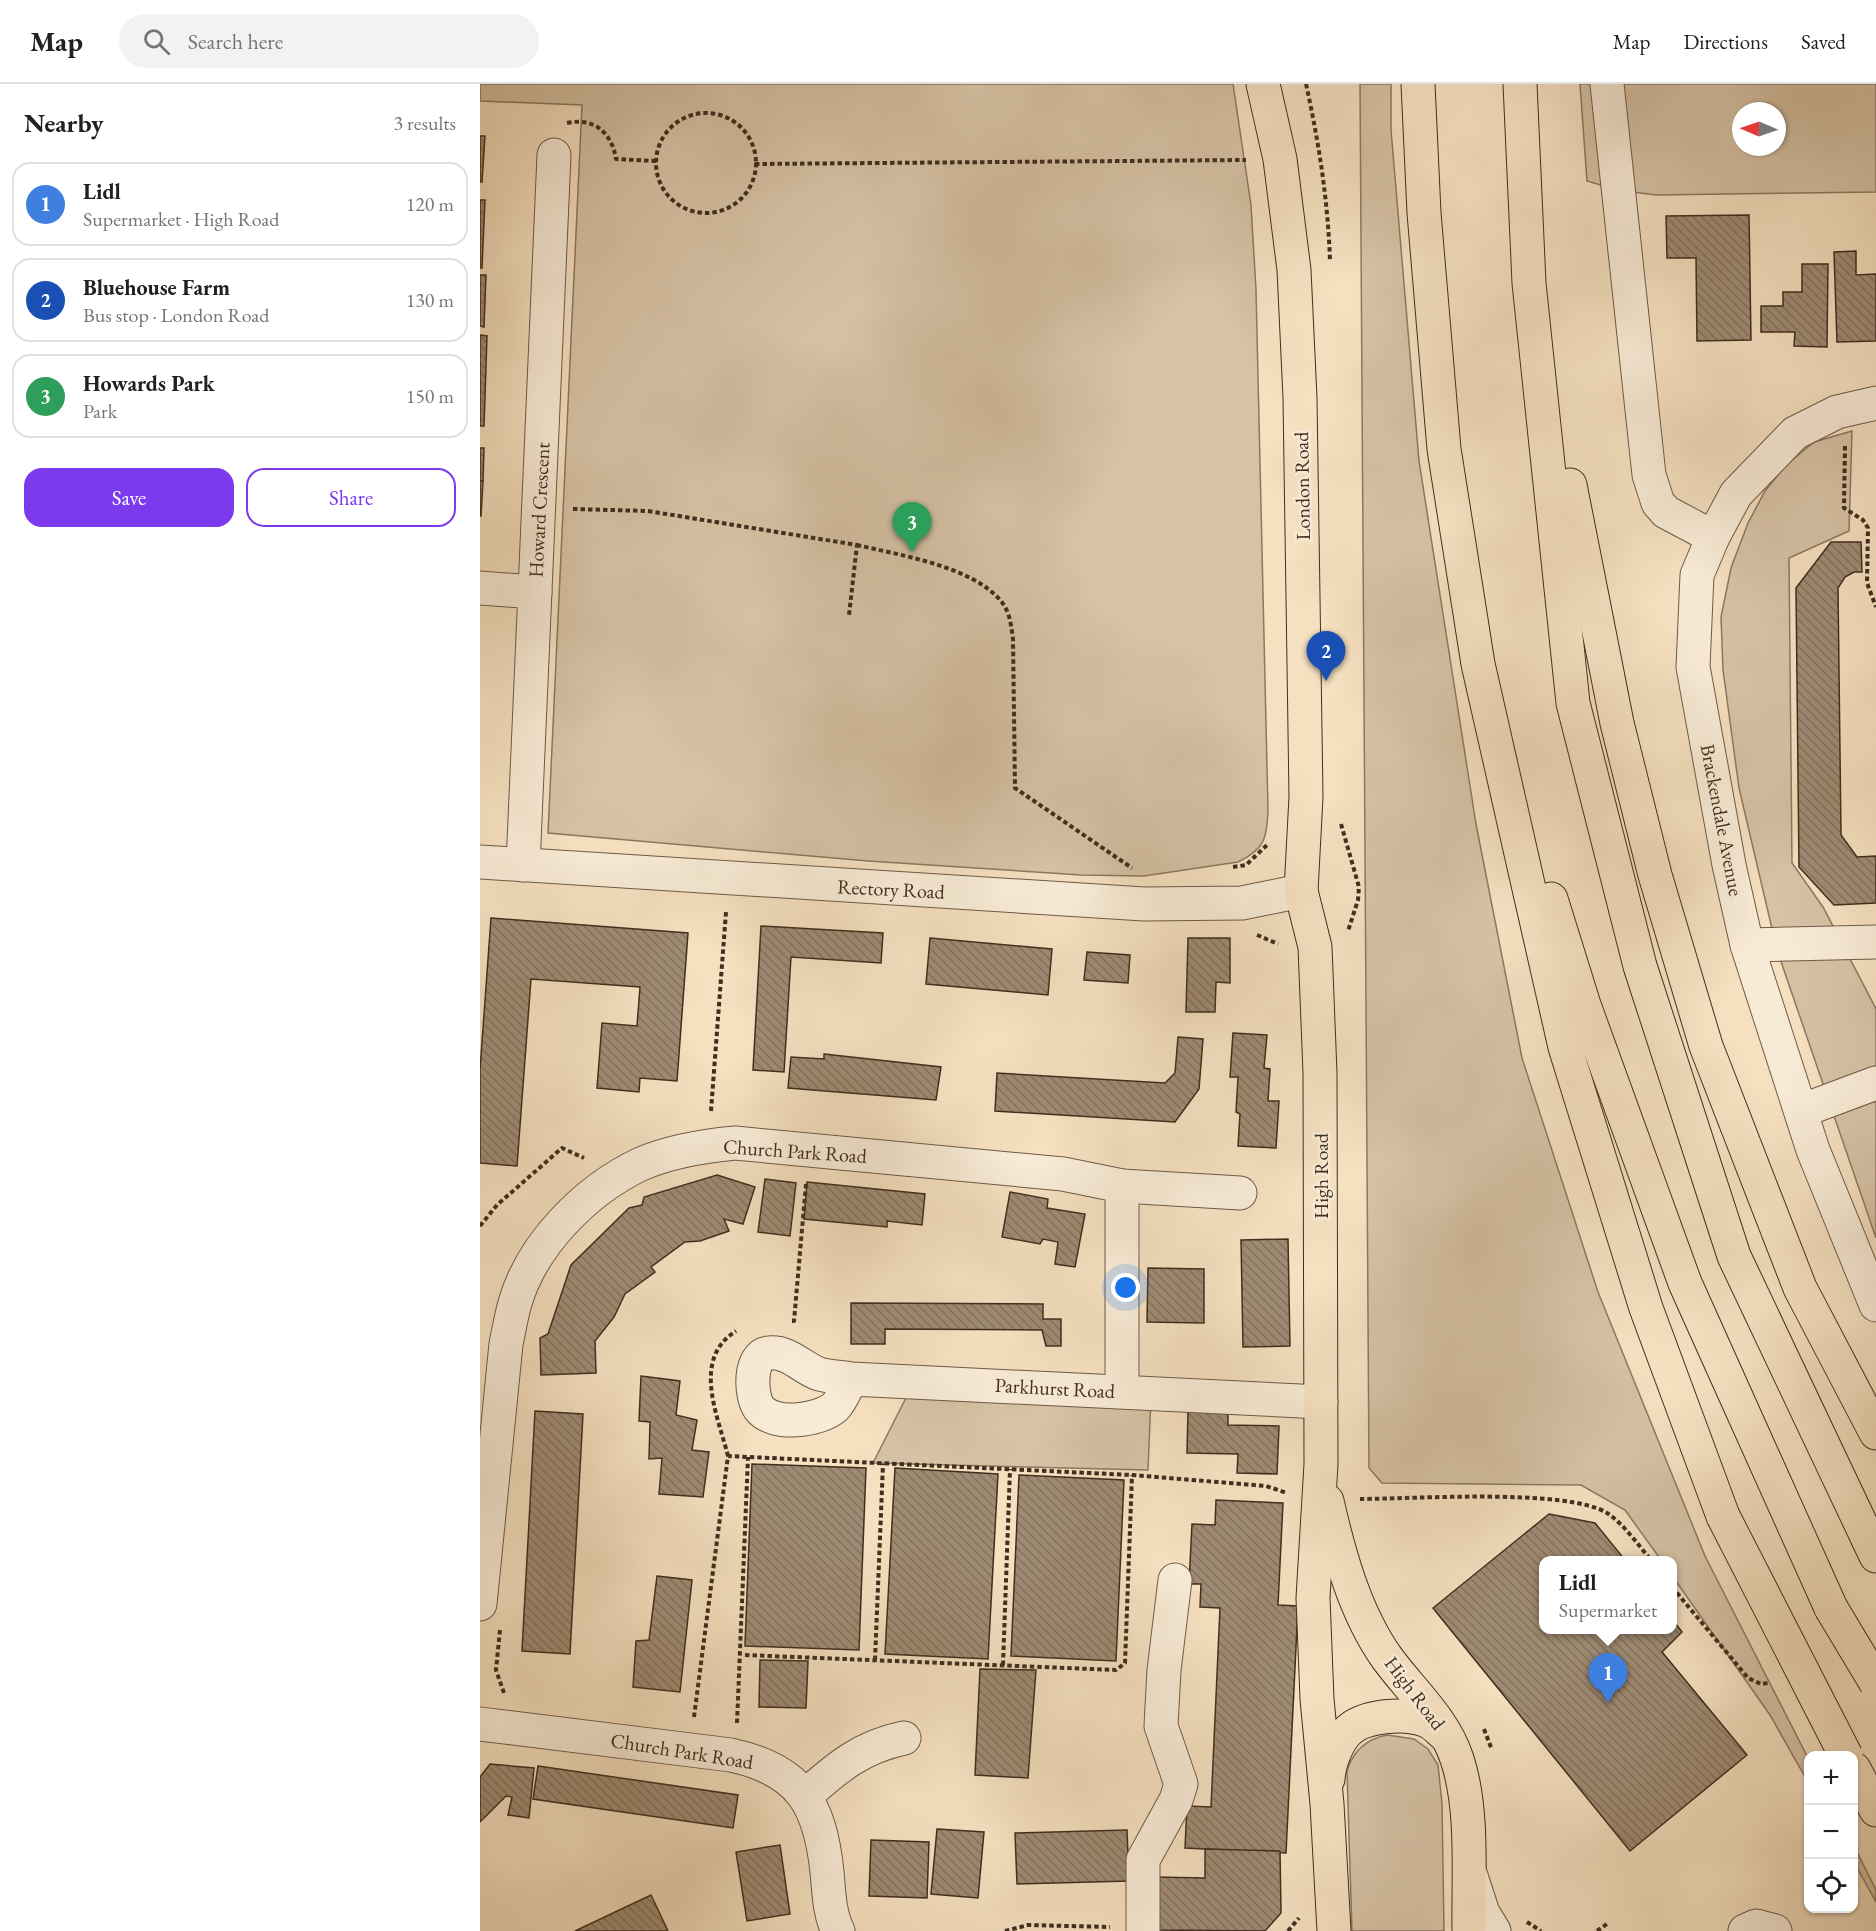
<!DOCTYPE html>
<meta charset="utf-8">
<style>
:root{--surface:#fff;--page:#f2f2f2;--text:#202124;--muted:#757577;--line:#e0e0e0;--accent:#7c3aed}
body{margin:0;font-family:"EB Garamond",serif;background:var(--page);color:var(--text)}
.controls{position:absolute;right:18px;bottom:18px;display:grid;overflow:hidden;border-radius:12px;box-shadow:0 2px 4px #0004}
.controls button{width:54px;height:54px;display:grid;place-items:center;padding:0;border:0;border-bottom:2px solid var(--line);background:var(--surface);color:var(--text);font:30px sans-serif}
.compass{position:absolute;left:1252px;top:18px;width:54px;height:54px;border-radius:50%;background:var(--surface);box-shadow:0 2px 4px #0004;rotate:272deg}
.you{position:absolute;left:646px;top:1204px;width:21px;height:21px;margin:-15px;border:4px solid #fff;border-radius:50%;background:#1a73e8;box-shadow:0 0 0 9px #1a73e833}
.badge{display:grid;place-items:center;width:39px;height:39px;border-radius:50%;background:var(--accent);color:#fff;font-size:20px;font-weight:700}
.pin{position:absolute;translate:-50% -50px;filter:drop-shadow(0 2px 3px #0008)}
.pin::after{content:'';position:absolute;top:32px;width:21px;height:18px;background:inherit;clip-path:polygon(0 0,100% 0,50% 100%)}
.popup{position:absolute;left:1059px;top:1472px;width:138px;height:78px;box-sizing:border-box;display:grid;place-content:center;border-radius:12px;background:var(--surface);filter:drop-shadow(0 2px 4px #0005);font-size:20px;white-space:nowrap;color:var(--muted)}
.popup b{font-size:22px;color:var(--text)}
.popup::after{content:'';position:absolute;left:50%;top:100%;margin-left:-12px;border:12px solid transparent;border-top-color:var(--surface)}
.list{margin:0;padding:0;list-style:none}
h2{display:flex;justify-content:space-between;align-items:center;height:78px;margin:0;padding:0 24px;font-size:26px}
h2 small{font-size:20px;font-weight:400;color:var(--muted)}
.list li{display:grid;grid-template-columns:39px 1fr auto;gap:18px;align-items:center;box-sizing:border-box;height:84px;margin:0 12px 12px;padding:0 12px;border:2px solid var(--line);border-radius:18px}
.list b{display:block;font-size:22px;white-space:nowrap}
.list p{margin:0;font-size:20px;white-space:nowrap;color:var(--muted)}
.list em{font-size:20px;font-style:normal;color:var(--muted)}
.actions{display:flex;gap:12px;padding:18px 24px}
.actions a{flex:1;padding:14px 0;border:2px solid var(--accent);border-radius:18px;text-align:center;font-size:21px;color:var(--accent)}
.actions .main{background:var(--accent);color:#fff}
.icon{flex:none;width:33px;height:33px;fill:none;stroke:currentColor;stroke-width:2;stroke-linecap:round;stroke-linejoin:round}
.map{position:relative;flex:none;width:1396px;height:1847px;overflow:hidden}
header{display:flex;align-items:center;gap:36px;box-sizing:border-box;height:84px;padding:0 30px;background:var(--surface);border-bottom:2px solid var(--line)}
header strong{font-size:28px}
nav{display:flex;gap:33px;margin-inline-start:auto;font-size:21px}
.search{width:420px;height:54px;background:var(--page);display:flex;align-items:center;gap:15px;box-sizing:border-box;padding:0 21px;border-radius:33px;color:var(--muted);font-size:22px}
main{display:flex}
aside{flex:1;background:var(--surface)}
.map>svg:first-child{display:block}
.green{fill:#d6c2a5;stroke:#8c7862;stroke-width:1.5;fill-rule:evenodd}
.building{fill:url(#building-back-hatch);stroke:#412e1f;stroke-width:1.5}
.lines{fill:none;stroke-linecap:round;stroke-linejoin:round}
.minor-casing{stroke:#6e5a47;stroke-width:35}
.major-casing{stroke:#412e1f;stroke-width:35}
.highway-casing{stroke:#412e1f;stroke-width:35}
.path{stroke:#412e1f;stroke-width:4;stroke-dasharray:4.5 3;stroke-linecap:butt}
.minor{stroke:#f8ebd6;stroke-width:33}
.major{stroke:#f5e0c0;stroke-width:33}
.highway{stroke:#f5e0c0;stroke-width:33}
.highway-bridge-casing{stroke:#412e1f;stroke-width:35;stroke-linecap:butt}
.highway-bridge{stroke:#f5e0c0;stroke-width:33}
.labels{text-anchor:middle;dominant-baseline:central;stroke-width:5;stroke-linejoin:round;paint-order:stroke}
.street-label{font-size:20px;fill:#412e1f;stroke:#f8ebd6}
</style>
<header>
<strong>Map</strong>
<div class="search"><svg class="icon" aria-label="search" viewBox="0 0 24 24"><circle cx="10" cy="10" r="6"/><path d="M15 15l6 6"/></svg>Search here</div>
<nav><a>Map</a><a>Directions</a><a>Saved</a></nav>
</header>
<main>
<aside>
<h2>Nearby<small>3 results</small></h2>
<ul class="list">
<li><span class="badge" style="background:#3f7fe0">1</span><div><b>Lidl</b><p>Supermarket · High Road</p></div><em>120 m</em></li>
<li><span class="badge" style="background:#1a4fb4">2</span><div><b>Bluehouse Farm</b><p>Bus stop · London Road</p></div><em>130 m</em></li>
<li><span class="badge" style="background:#2e9e5b">3</span><div><b>Howards Park</b><p>Park</p></div><em>150 m</em></li>
</ul>
<div class="actions"><a class="main">Save</a><a>Share</a></div>
</aside>
<div class="map">
<svg width="1396" height="1847" viewBox="0 0 1396 1847">
<defs>
<pattern id="building-back-hatch" width="6" height="6" patternUnits="userSpaceOnUse" patternTransform="scale(1.5)"><rect width="6" height="6" fill="#9f8b73"/><path d="M-1 5l2 2M0 0l6 6M5-1l2 2" fill="none" stroke="#83725e"/></pattern>
</defs>
<rect width="100%" height="100%" fill="#f5e0c0"/>
<filter id="stains"><feTurbulence type="fractalNoise" baseFrequency=".00333" numOctaves="4"/><feColorMatrix values="0 0 0 0 .2 0 0 0 0 .09 0 0 0 0 .02 0 0 0 .5 -.17"/></filter>
<radialGradient id="worn" r=".72"><stop offset=".6" stop-color="#630" stop-opacity="0"/><stop offset="1" stop-color="#630" stop-opacity=".3"/></radialGradient>
<g class="green">
<path d="M0,0H753L771,121L776,206L788,726C787,754 785,765 758,778L664,792L601,791L388,777L68,749L102,21L0,17Z"/>
<path d="M880,0H911V46L939,377L996,740L1042,974L1118,1208L1225,1472L1328,1674V1698L1290,1631L1193,1493L1192,1476H1181L1145,1426L1101,1401L902,1399L889,1384Z"/>
<path d="M1100,0H1396V108L1176,111L1137,106L1107,97ZM1261,27H1297V63H1261Z"/>
<path d="M1372,347L1369,447L1309,474L1312,779L1343,823L1396,925V1154L1297,866L1259,704L1243,586L1241,533L1251,484L1268,439L1285,407L1306,381L1334,358Z"/>
<path d="M432,1302L671,1313L668,1386L393,1379Z"/>
<path d="M907,1651L934,1655L948,1665L958,1681L962,1720L964,1847H872L867,1687C873,1667 886,1655 907,1651Z"/>
<path d="M1374,1762L1396,1806V1818L1374,1778Z"/>
</g>
<g class="building">
<path d="M0,52H5L2,98H0Z"/>
<path d="M0,116H5L2,184H0Z"/>
<path d="M1269,131L1271,256L1217,257L1216,174H1187L1186,132Z"/>
<path d="M1376,167V191L1396,190V257L1357,258L1354,168Z"/>
<path d="M1322,180H1348L1347,263L1314,262L1315,248H1281V222H1303V208H1322Z"/>
<path d="M0,191H6L4,243L0,242Z"/>
<path d="M0,251L7,252L4,342H0Z"/>
<path d="M0,364H4L3,397H0Z"/>
<path d="M0,397H3L1,432H0Z"/>
<path d="M1351,458H1381L1382,488H1374L1365,493L1358,504L1361,751L1377,773L1396,772V819L1354,821L1319,783L1316,504Z"/>
<path d="M11,834L208,849L197,997L160,994L159,1008L117,1004L122,939L157,942L160,903L51,895L37,1082L0,1079V986Z"/>
<path d="M281,842L403,849L401,879L311,873L304,988L273,986Z"/>
<path d="M450,854L572,865L568,911L446,900Z"/>
<path d="M708,854H750V899L736,898L735,928H706Z"/>
<path d="M607,868L650,871L648,899L604,896Z"/>
<path d="M753,949L787,951L784,984L790,985L788,1017H799L796,1064L758,1062L760,1030L756,1028L758,993H750Z"/>
<path d="M698,953L723,955L719,1005L695,1038L515,1027L517,989L685,999L695,989Z"/>
<path d="M344,970L461,983L456,1016L308,1004L311,973L344,975Z"/>
<path d="M237,1091L275,1103L263,1140L244,1135L249,1147L220,1157L205,1158L171,1183L175,1188L145,1210L134,1233L115,1257L116,1289L61,1291L60,1254L68,1250L91,1181L149,1124L162,1121L164,1113Z"/>
<path d="M285,1095L316,1099L310,1152L278,1148Z"/>
<path d="M327,1098L445,1110L442,1141L407,1137V1143L324,1135Z"/>
<path d="M530,1108L568,1115L567,1124L605,1130L595,1183L575,1180L578,1158L563,1155L560,1160L522,1153Z"/>
<path d="M808,1155L810,1262L763,1263L761,1156Z"/>
<path d="M668,1184L724,1185V1239L667,1238Z"/>
<path d="M371,1219L563,1220V1235H581V1262H566L562,1246L405,1245V1260H371Z"/>
<path d="M161,1292L200,1297L196,1331L217,1336L212,1366L229,1368L223,1413L179,1410L182,1374L169,1375L170,1338L159,1337Z"/>
<path d="M55,1327L103,1330L90,1570L42,1567Z"/>
<path d="M708,1327L748,1329V1341L799,1342L797,1390L757,1389L758,1370L707,1369Z"/>
<path d="M272,1380L386,1384L379,1566L265,1562Z"/>
<path d="M415,1384L518,1390L508,1575L405,1570Z"/>
<path d="M539,1391L644,1396L636,1577L531,1572Z"/>
<path d="M736,1416L803,1419L798,1521L818,1522L806,1769L705,1764L707,1722L731,1723L740,1524L720,1523L721,1500H709L712,1440L735,1441Z"/>
<path d="M1069,1430L1115,1439L1145,1476H1064V1546H1192V1535L1202,1548L1182,1568L1267,1671L1150,1767L953,1524Z"/>
<path d="M177,1492L212,1496L200,1608L153,1603L156,1557L169,1556Z"/>
<path d="M280,1576L328,1577L326,1624L279,1623Z"/>
<path d="M500,1585L556,1586L548,1694L495,1691Z"/>
<path d="M10,1680L54,1684L49,1734L28,1731L32,1713L26,1712L0,1738V1693Z"/>
<path d="M58,1682L258,1711L253,1744L53,1715Z"/>
<path d="M457,1745L504,1748L498,1814L451,1810Z"/>
<path d="M647,1746L649,1797L537,1800L535,1749Z"/>
<path d="M391,1756L449,1758L447,1814L389,1812Z"/>
<path d="M300,1761L310,1830L267,1837L256,1768Z"/>
<path d="M725,1765L800,1767L801,1829L785,1847L673,1846L675,1793L725,1794Z"/>
<path d="M171,1811L188,1847H95Z"/>
</g>
<g class="lines">
<g class="minor-casing">
<g id="minor">
<path d="M1127,0L1169,391L1178,419L1186,428L1233,453"/>
<path d="M1396,319L1357,328L1315,349L1256,410L1233,453L1217,491L1213,583L1249,781L1267,861L1333,1066L1396,1221"/>
<path d="M0,504L55,508"/>
<path d="M0,778L664,820L762,819L821,807"/>
<path d="M43,781L74,71"/>
<path d="M1267,861L1396,858"/>
<path d="M1321,1027L1396,999"/>
<path d="M642,1102V1307"/>
<path d="M371,1295C361,1293 349,1293 339,1290C322,1284 309,1267 289,1269C269,1270 270,1311 279,1324C293,1343 339,1337 355,1323C362,1316 366,1304 371,1295L841,1318"/>
<path d="M0,1520L26,1260C29,1246 31,1233 35,1219C52,1160 106,1106 161,1080C191,1067 223,1062 255,1059L583,1090L642,1102L760,1109"/>
<path d="M0,1640L251,1671C320,1686 340,1720 347,1788C349,1808 349,1829 358,1847"/>
<path d="M326,1711C358,1683 381,1663 424,1654"/>
<path d="M991,1792L1003,1829L1014,1847"/>
<path d="M663,1847V1776L696,1716L701,1700L681,1642L684,1586L695,1496"/>
<path d="M1265,1847L1276,1842L1295,1847"/>
</g>
</g>
<g class="major-casing">
<g id="major">
<path d="M783,0L800,75L814,186L820,314L826,713L821,807L835,863L840,989L841,1380L833,1514L837,1615L847,1720L854,1847"/>
<path d="M847,1417C859,1470 875,1529 907,1574C931,1607 964,1635 977,1675C994,1726 988,1793 989,1847"/>
<path d="M848,1695C849,1680 856,1660 867,1648C883,1631 926,1628 947,1637C954,1640 960,1647 965,1651"/>
</g>
</g>
<g class="highway-casing">
<g id="highway">
<path d="M938,0L944,129L964,365L998,580L1085,963L1166,1224L1243,1432"/>
<path d="M1040,0L1049,199L1093,619L1160,882L1254,1172L1396,1472"/>
<path d="M1090,401L1137,639L1175,791L1226,962L1320,1204L1396,1349"/>
<path d="M1071,815L1104,921L1205,1199L1351,1524"/>
<path d="M1374,1685L1396,1726"/>
</g>
</g>
<g class="path">
<path d="M826,0C839,59 848,117 850,177"/>
<circle cx="226" cy="79" r="50"/>
<path d="M87,39C114,33 132,49 136,75L176,77"/>
<path d="M275,80L766,76"/>
<path d="M1365,362L1364,424L1383,436L1388,444L1387,499L1396,523"/>
<path d="M93,425L168,427L377,461L369,531"/>
<path d="M377,461C419,471 491,482 520,516C530,527 531,541 533,555L535,704L652,784"/>
<path d="M861,740L879,803L878,816L868,847"/>
<path d="M753,783L766,781L788,760"/>
<path d="M777,851L798,860"/>
<path d="M231,1027L246,828"/>
<path d="M0,1142L17,1121L82,1064L104,1074"/>
<path d="M312,1237H314L326,1100"/>
<path d="M248,1372C238,1332 211,1275 256,1247"/>
<path d="M880,1415C933,1415 1087,1404 1127,1429C1144,1440 1158,1461 1171,1476"/>
<path d="M1192,1503L1268,1594L1281,1600L1288,1599"/>
<path d="M20,1546L16,1586L24,1609"/>
<path d="M265,1571L636,1586L645,1579L652,1391"/>
<path d="M395,1576L403,1380"/>
<path d="M523,1581L530,1385"/>
<path d="M214,1633L248,1372L652,1391L786,1402L807,1409"/>
<path d="M257,1639L268,1373"/>
<path d="M1004,1645L1012,1666"/>
<path d="M1047,1838L1061,1847"/>
<path d="M525,1847L548,1841L630,1843"/>
<path d="M808,1847L819,1834"/>
<path d="M1117,1847L1127,1840"/>
</g>
<use href="#minor" class="minor"/>
<use href="#major" class="major"/>
<use href="#highway" class="highway"/>
<g class="highway-bridge-casing">
<g id="highway-bridge">
<path d="M1243,1432L1366,1672"/>
<path d="M1351,1524L1396,1599"/>
</g>
</g>
<use href="#highway-bridge" class="highway-bridge"/>
</g>
<g class="labels">
<g class="street-label">
<text transform="translate(822 402) rotate(-91)">London Road</text>
<text transform="translate(59 426) rotate(-87)">Howard Crescent</text>
<text transform="translate(1242 736) rotate(79)">Brackendale Avenue</text>
<text transform="translate(411 805) rotate(3)">Rectory Road</text>
<text transform="translate(315 1067) rotate(4)">Church Park Road</text>
<text transform="translate(841 1092) rotate(-90)">High Road</text>
<text transform="translate(575 1304) rotate(3)">Parkhurst Road</text>
<text transform="translate(935 1609) rotate(53)">High Road</text>
<text transform="translate(202 1667) rotate(9)">Church Park Road</text>
</g>
</g>
<rect width="100%" height="100%" filter="url(#stains)"/>
<rect width="100%" height="100%" fill="url(#worn)"/>
</svg>
<div class="controls">
<button>+</button>
<button>−</button>
<button><svg class="icon" aria-label="locate" viewBox="0 0 24 24"><circle cx="12" cy="12" r="6"/><path d="M12 2v4M12 18v4M2 12h4M18 12h4"/></svg></button>
</div>
<svg class="compass" viewBox="-18 -18 36 36"><path d="M0-13l5 13h-10z" fill="#e53935"/><path d="M0 13l5-13h-10z" fill="#757577"/></svg>
<div class="you"></div>
<div class="pin badge" style="left:1128px;top:1619px;background:#3f7fe0">1</div>
<div class="popup"><b>Lidl</b>Supermarket</div>
<div class="pin badge" style="left:846px;top:597px;background:#1a4fb4">2</div>
<div class="pin badge" style="left:432px;top:468px;background:#2e9e5b">3</div>
</div>
</main>
